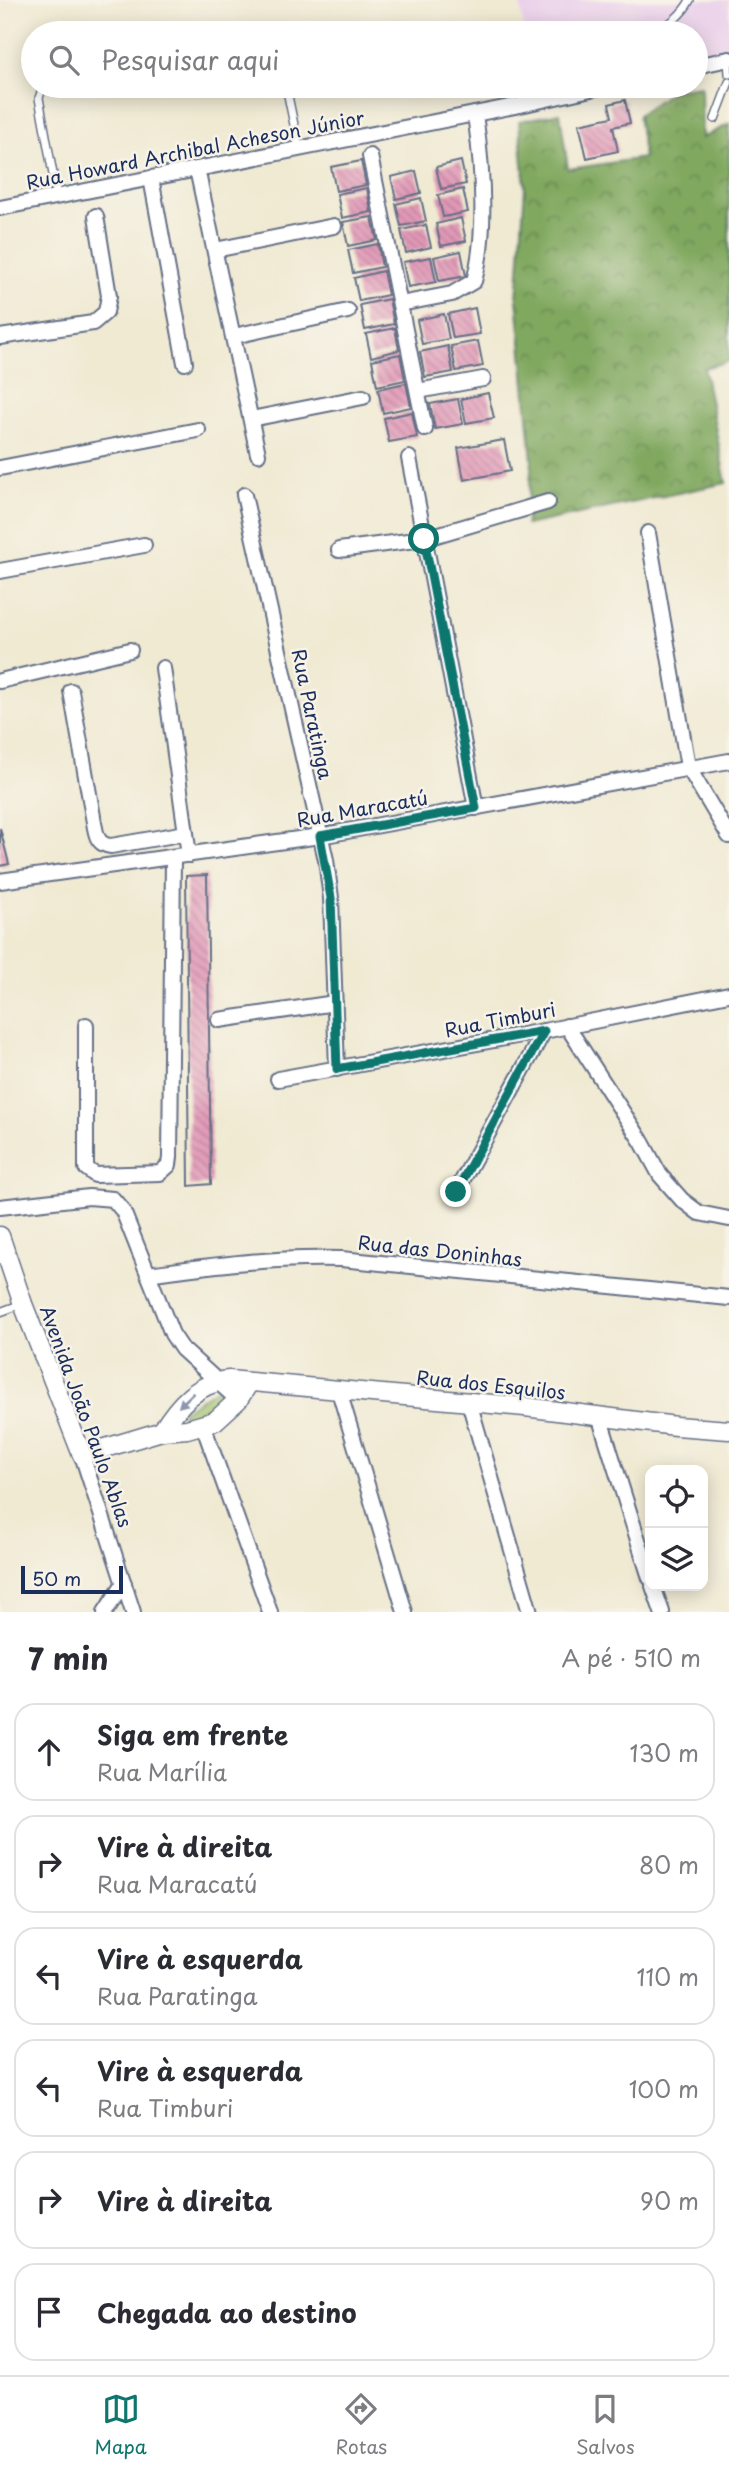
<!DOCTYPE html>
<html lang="pt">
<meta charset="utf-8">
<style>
:root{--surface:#fff;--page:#f2f2f3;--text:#2b2b33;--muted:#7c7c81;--line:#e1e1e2;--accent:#0f766e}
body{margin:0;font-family:"Playpen Sans",sans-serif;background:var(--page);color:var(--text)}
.controls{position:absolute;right:21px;bottom:21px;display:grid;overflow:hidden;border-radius:14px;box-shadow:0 4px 18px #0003}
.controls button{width:63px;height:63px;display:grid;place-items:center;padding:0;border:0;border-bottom:2px solid var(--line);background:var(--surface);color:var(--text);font:35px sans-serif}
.scale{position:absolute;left:21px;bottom:18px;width:102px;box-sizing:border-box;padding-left:7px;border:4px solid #1b2f5e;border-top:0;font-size:19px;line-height:24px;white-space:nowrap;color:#1b2f5e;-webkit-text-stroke:5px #f7f3e8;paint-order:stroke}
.stop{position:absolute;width:21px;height:21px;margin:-16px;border:5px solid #0f766e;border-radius:50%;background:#fff}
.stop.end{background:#0f766e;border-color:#fff;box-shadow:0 2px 7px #0008}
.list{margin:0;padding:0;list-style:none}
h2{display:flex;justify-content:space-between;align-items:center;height:91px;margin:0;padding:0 28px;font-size:30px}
h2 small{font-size:23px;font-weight:400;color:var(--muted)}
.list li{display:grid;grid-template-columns:46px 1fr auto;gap:21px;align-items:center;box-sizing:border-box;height:98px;margin:0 14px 14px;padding:0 14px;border:2px solid var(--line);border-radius:21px}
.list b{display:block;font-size:26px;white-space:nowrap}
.list p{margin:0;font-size:23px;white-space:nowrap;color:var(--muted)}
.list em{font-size:23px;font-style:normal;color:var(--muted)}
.icon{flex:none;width:38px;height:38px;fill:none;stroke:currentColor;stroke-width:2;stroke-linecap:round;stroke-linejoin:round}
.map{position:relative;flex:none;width:729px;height:1612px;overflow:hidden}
.search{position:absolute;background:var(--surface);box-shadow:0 4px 18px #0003;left:21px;right:21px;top:21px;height:77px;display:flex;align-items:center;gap:18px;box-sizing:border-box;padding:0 24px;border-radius:38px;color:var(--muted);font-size:26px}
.sheet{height:763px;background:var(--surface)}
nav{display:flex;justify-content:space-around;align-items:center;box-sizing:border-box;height:98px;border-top:2px solid var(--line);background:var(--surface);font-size:19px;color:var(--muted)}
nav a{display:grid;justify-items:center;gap:4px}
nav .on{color:var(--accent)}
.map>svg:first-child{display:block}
.built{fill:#ebd1eb}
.green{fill:#a0c26b;stroke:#5e7864;stroke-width:2}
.forest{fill:url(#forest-crowns);stroke:#4e6c5e;stroke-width:2}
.building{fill:url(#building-back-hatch)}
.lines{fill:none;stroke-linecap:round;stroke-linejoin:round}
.service-casing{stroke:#667087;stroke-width:10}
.minor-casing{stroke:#667087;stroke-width:18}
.tertiary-casing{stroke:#667087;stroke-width:21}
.service{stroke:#fff;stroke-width:7}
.minor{stroke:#fff;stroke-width:14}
.tertiary{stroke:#fff;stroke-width:18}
.oneway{fill:#8d97ae}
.route{stroke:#0f766e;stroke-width:9}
.labels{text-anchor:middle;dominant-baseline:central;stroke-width:5;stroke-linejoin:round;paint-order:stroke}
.street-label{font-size:19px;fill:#1b2f5e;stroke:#f7f3e8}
</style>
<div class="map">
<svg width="729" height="1612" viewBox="0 0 729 1612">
<defs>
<pattern id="forest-crowns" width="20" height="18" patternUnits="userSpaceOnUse" patternTransform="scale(1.75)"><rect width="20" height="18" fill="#80a85f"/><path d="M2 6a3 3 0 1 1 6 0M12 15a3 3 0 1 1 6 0" fill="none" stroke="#688952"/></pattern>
<pattern id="building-back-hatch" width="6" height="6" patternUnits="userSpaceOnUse" patternTransform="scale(1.75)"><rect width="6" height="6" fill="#e299b7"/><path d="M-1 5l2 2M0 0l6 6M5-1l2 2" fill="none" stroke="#b67d98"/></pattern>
</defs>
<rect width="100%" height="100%" fill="#f7f3e8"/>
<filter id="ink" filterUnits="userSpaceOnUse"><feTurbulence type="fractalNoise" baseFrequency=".0143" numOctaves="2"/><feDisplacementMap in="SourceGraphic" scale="14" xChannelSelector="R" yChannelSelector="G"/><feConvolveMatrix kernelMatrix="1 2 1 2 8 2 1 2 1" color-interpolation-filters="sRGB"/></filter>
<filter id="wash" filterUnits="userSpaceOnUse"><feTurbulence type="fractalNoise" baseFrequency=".00686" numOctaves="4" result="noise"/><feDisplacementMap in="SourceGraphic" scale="28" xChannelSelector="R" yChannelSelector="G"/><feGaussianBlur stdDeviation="1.57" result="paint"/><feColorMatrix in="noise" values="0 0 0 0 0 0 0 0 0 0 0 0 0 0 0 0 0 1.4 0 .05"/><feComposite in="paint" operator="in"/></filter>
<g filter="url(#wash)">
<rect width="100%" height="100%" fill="#f0ead3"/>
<path class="built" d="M519,0H729V50L696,57V33H525Z"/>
<path class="green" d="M216,1389L226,1396V1400L212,1416L186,1423L182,1419L183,1411Z"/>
<path class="forest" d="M701,86L702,138L729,124V361L704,368L726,483L526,525L532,460L517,299L525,186L519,121L560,113L568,169L644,158L638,115L673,90Z"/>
<g id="blocks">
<g class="building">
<path d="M625,100L630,123L613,127L618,151L587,158L579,124L612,117L609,104Z"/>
<path d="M361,161L366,185L336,191L331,167Z"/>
<path d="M461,161L466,184L441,189L436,167Z"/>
<path d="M416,171L421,193L396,199L391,177Z"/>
<path d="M367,188L371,212L342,218L337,194Z"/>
<path d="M463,189L468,212L443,217L438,195Z"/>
<path d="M421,198L426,221L401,226L396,204Z"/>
<path d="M372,217L377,240L348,246L343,222Z"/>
<path d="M461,218L466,241L441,246L436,224Z"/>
<path d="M426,225L431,247L406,253L401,230Z"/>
<path d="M378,244L382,267L353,273L348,250Z"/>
<path d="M461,251L466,276L439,281L434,257Z"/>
<path d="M431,257L436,282L408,287L403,262Z"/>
<path d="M383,271L388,295L359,301L354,278Z"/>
<path d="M389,299L394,324L365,330L360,305Z"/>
<path d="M475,308L480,334L453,338L448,314Z"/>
<path d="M444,314L449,339L422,344L417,320Z"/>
<path d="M395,328L399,350L371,357L366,334Z"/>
<path d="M478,341L483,366L456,371L451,346Z"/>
<path d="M448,346L453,372L425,377L420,352Z"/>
<path d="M400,354L405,380L377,386L372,360Z"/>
<path d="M406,383L411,407L383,413L378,389Z"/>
<path d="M488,393L494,418L466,423L461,399Z"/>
<path d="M458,399L463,424L435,429L430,404Z"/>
<path d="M412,412L417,437L389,442L384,418Z"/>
<path d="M504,440L510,471L464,480L458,448Z"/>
<path d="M0,828L9,864L0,866Z"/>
<path d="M207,875L211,1184L189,1186L186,876Z"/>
</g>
</g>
</g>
<g filter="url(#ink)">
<use href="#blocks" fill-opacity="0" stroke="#667087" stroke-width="2"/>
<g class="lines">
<g class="service-casing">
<g id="service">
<path d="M654,33C668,26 683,14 690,0"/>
<path d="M728,60L729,74"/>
<path d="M43,86L39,98L57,196"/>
<path d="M286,86L299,149"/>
<path d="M525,103L537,86"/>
<path d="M715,119L729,82"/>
<path d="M0,1312L22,1304"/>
</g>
</g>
<g class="minor-casing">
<g id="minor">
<path d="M696,66L729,59"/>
<path d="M370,156L425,429"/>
<path d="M197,169L258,454"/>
<path d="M151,178L185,363"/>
<path d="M0,208L525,104L604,86"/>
<path d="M215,250L334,226"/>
<path d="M400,304L452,294L474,281C488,231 482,164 475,114"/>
<path d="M234,336L348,311"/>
<path d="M0,337L93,323L106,312L109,296L96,216"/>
<path d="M418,391L483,379"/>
<path d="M251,419L363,397"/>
<path d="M409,458L476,808"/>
<path d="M0,468L198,430"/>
<path d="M244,495L326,860L331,898L337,1069"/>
<path d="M648,533L688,767L729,836"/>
<path d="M339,550L423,539L548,502"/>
<path d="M0,571L144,545"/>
<path d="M163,668L189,855"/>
<path d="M0,681L130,650"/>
<path d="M71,691L95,828C97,839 100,845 111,846L186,833"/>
<path d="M0,881L320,836L729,761"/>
<path d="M219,1020L335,1003"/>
<path d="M86,1025V1168L95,1175L160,1173L169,1165L170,1157L173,858"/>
<path d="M567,1026L642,1142L660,1175L682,1200L699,1213L729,1219"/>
<path d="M278,1079L544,1031L729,994"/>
<path d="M456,1192L544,1031"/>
<path d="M0,1207L89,1197L113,1199L123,1211L172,1334L182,1349L238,1400"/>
<path d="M148,1274C213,1265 275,1257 341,1259L729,1298"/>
<path d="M339,1391L405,1612"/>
<path d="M469,1402L530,1612"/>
<path d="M599,1416L650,1578"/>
<path d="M203,1425L270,1612"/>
<path d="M82,1455L133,1612"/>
<path d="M653,1586L662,1612"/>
<path d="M105,1612L124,1583"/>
</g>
</g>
<g class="tertiary-casing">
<g id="tertiary">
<path d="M0,1236L23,1304L82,1455L162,1431L187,1429L215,1421L238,1400L249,1383"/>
<path d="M162,1431C178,1405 197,1383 229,1380L525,1407L676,1426L729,1430"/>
</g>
</g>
<use href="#service" class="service"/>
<use href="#minor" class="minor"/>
<use href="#tertiary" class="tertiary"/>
</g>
<defs><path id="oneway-solid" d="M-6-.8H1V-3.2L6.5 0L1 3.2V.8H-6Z" transform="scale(1.75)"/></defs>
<use class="oneway" href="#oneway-solid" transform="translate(186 1400) rotate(136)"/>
</g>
<g class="lines" filter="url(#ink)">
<path class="route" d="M424,539L476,808L320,836L331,898L337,1069L544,1031L456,1192"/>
</g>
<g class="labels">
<g class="street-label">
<text transform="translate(195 149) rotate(-11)">Rua Howard Archibal Acheson Júnior</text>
<text transform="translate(313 714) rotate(78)">Rua Paratinga</text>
<text transform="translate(362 808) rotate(-10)">Rua Maracatú</text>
<text transform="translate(500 1019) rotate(-11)">Rua Timburi</text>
<text transform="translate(440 1250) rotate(6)">Rua das Doninhas</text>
<text transform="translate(491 1384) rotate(6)">Rua dos Esquilos</text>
<text transform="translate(87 1416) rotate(70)">Avenida João Paulo Ablas</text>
</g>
</g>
</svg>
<div class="controls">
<button><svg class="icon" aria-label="locate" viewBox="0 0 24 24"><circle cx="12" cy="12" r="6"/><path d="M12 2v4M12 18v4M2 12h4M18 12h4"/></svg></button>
<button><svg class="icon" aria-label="layers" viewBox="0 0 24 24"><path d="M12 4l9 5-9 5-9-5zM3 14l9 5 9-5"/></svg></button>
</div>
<div class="scale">50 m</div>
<div class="stop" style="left:424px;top:539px"></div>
<div class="stop end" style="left:456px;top:1192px"></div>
<div class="search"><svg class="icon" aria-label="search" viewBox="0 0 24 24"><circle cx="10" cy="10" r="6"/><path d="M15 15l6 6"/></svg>Pesquisar aqui</div>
</div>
<section class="sheet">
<h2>7 min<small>A pé · 510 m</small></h2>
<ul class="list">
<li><svg class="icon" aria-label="ahead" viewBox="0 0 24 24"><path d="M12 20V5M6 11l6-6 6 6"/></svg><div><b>Siga em frente</b><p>Rua Marília</p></div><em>130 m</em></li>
<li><svg class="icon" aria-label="right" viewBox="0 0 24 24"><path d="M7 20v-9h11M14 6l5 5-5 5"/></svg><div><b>Vire à direita</b><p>Rua Maracatú</p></div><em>80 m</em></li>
<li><svg class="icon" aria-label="left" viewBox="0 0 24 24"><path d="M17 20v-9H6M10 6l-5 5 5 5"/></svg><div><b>Vire à esquerda</b><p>Rua Paratinga</p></div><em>110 m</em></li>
<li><svg class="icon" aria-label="left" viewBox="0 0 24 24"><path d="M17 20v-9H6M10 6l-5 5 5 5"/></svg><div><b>Vire à esquerda</b><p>Rua Timburi</p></div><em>100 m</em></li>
<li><svg class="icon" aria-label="right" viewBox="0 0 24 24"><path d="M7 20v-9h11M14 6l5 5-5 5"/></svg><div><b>Vire à direita</b></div><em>90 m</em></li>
<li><svg class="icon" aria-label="arrive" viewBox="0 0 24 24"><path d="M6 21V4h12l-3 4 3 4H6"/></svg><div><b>Chegada ao destino</b></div></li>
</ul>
</section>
<nav>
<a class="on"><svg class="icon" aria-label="map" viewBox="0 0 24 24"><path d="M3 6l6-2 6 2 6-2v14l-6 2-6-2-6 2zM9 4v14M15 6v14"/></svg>Mapa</a>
<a><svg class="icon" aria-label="directions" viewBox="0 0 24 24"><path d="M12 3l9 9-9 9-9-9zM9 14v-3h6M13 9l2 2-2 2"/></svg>Rotas</a>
<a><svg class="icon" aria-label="saved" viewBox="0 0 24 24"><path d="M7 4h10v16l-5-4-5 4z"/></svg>Salvos</a>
</nav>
